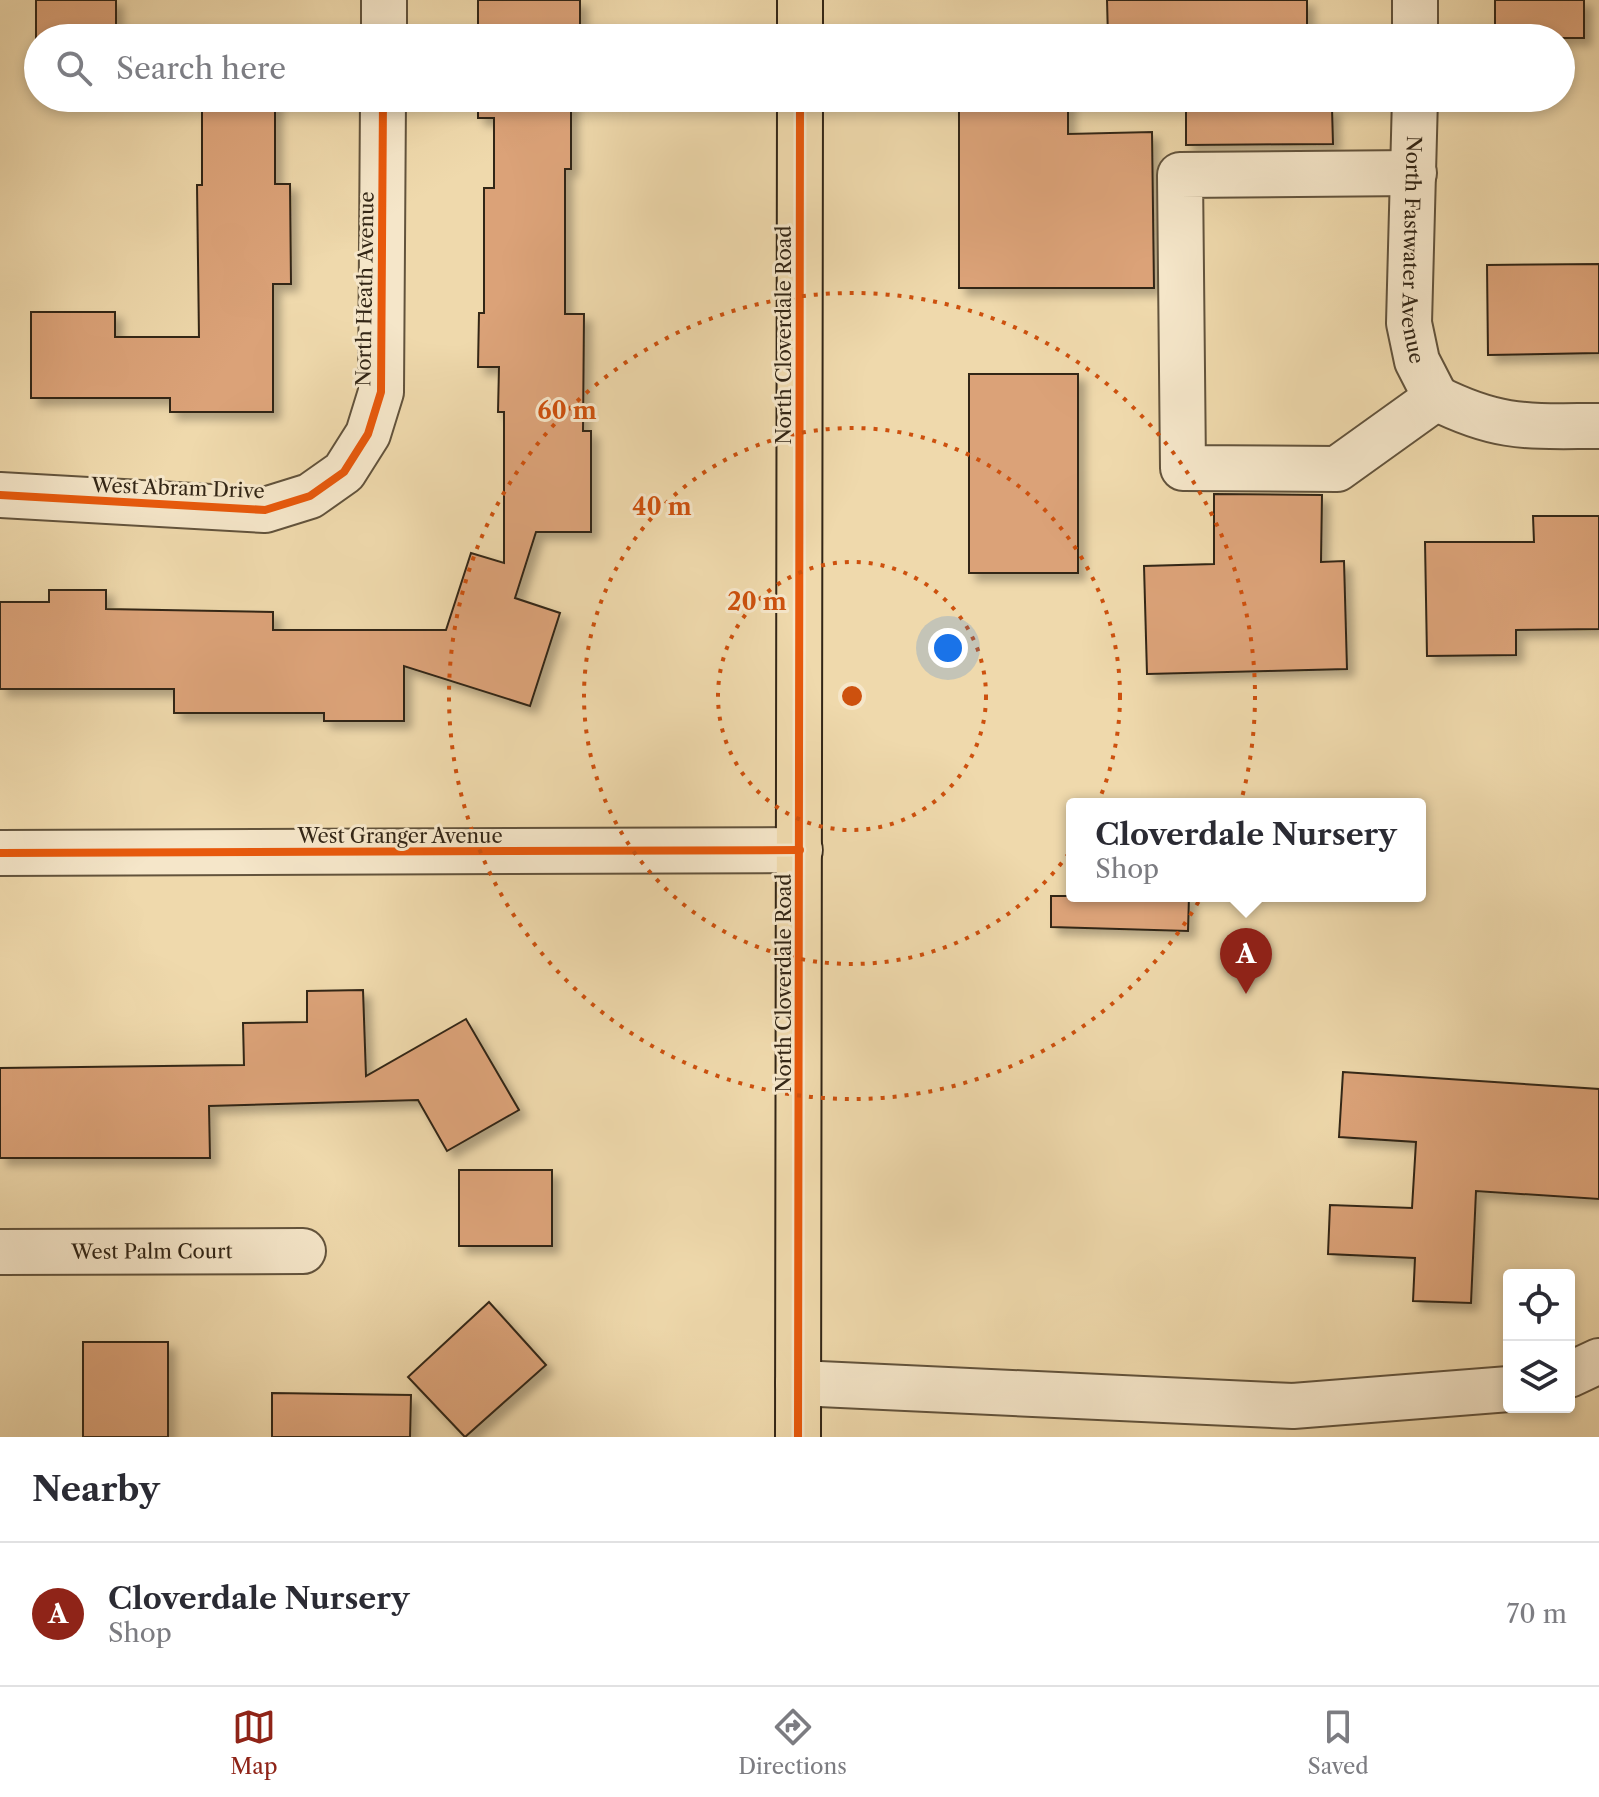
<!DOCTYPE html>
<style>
:root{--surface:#fff;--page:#f2f2f3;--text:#2b2b33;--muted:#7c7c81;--line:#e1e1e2;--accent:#8f2418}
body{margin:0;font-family:"Libre Caslon Text",serif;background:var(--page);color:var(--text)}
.controls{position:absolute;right:24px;bottom:24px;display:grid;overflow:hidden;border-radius:8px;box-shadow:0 4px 12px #0003}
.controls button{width:72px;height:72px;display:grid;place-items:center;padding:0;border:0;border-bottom:2px solid var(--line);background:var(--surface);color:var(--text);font:40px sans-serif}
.you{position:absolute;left:948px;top:648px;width:28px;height:28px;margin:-20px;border:6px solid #fff;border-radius:50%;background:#1a73e8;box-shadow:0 0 0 12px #1a73e833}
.badge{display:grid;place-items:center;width:52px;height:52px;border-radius:50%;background:var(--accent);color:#fff;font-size:26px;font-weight:700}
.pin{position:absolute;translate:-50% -66px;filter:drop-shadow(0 2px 4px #0008)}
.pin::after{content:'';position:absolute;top:42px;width:28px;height:24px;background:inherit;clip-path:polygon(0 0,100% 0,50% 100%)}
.popup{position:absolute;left:1066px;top:798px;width:360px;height:104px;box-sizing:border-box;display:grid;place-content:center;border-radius:8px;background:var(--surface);filter:drop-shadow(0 2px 6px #0005);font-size:26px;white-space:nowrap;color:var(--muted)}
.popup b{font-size:30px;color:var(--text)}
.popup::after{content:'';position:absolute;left:50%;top:100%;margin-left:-16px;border:16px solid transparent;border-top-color:var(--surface)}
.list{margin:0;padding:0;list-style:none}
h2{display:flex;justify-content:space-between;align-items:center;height:104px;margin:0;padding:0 32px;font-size:34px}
h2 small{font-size:26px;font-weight:400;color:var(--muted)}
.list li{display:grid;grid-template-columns:52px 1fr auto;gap:24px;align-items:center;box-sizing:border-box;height:144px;padding:0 32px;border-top:2px solid var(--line)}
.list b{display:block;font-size:30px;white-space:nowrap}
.list p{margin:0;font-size:26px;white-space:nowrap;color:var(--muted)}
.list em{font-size:26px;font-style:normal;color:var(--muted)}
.icon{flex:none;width:44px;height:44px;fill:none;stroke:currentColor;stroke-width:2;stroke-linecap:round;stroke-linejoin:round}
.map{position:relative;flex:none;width:1599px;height:1437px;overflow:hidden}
.search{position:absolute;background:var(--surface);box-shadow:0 4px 12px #0003;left:24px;right:24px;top:24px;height:88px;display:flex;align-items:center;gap:20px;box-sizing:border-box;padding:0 28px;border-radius:44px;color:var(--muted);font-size:30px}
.sheet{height:248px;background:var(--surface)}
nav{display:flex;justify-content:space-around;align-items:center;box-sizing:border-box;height:112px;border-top:2px solid var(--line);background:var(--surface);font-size:22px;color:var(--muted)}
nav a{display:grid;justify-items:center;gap:4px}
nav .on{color:var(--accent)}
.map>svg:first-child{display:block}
.building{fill:#dba278;stroke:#332616;stroke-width:2;filter:url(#shadow)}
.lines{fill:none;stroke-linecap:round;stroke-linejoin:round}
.minor-casing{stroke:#62533c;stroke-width:48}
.major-casing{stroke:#332616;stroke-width:48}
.minor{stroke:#f5e6c9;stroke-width:44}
.major{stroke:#efd9ac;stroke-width:44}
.cycleway-casing{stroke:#f5e6c9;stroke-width:13}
.cycleway{stroke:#e8590c;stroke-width:8}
.ring{fill:none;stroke:#cd510e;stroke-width:4;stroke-dasharray:4 8}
.labels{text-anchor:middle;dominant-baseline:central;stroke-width:6;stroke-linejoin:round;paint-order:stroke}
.street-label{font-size:20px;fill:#332616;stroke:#f5e6c9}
.centre{fill:#cd510e;stroke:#f5e6c9;stroke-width:4}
.ring-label{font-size:24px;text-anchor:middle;font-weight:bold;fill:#cd510e;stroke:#f5e6c9;stroke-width:6;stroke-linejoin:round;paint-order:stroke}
</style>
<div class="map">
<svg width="1599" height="1437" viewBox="0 0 1599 1437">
<defs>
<filter id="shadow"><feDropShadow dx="7" dy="7" stdDeviation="4" flood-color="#0004"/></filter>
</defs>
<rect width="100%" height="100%" fill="#efd9ac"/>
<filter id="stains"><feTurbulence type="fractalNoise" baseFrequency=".0025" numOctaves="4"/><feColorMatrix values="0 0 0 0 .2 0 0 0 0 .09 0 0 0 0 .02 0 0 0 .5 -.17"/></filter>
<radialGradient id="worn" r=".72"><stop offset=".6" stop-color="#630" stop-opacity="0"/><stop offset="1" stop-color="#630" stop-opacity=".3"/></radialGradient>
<g class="building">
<rect x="36" y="0" width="80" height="38"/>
<rect x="478" y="0" width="102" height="38"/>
<path d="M1107,0H1307V38H1108Z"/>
<rect x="1495" y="0" width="89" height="38"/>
<path d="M202,98H275V184H290L291,284H273V412H170V398H31V312H115V337H199L197,185H202Z"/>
<path d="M478,98H571V169H565V314H584L583,431H591V532H536L515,598L560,613L530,706L404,666V721H324V713H174V689H0V602H49V590H106V609L273,612V630H446L471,553L504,563V412H498L499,367H478L479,313H484V188H494V118H478Z"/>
<path d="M959,98H1068V134L1152,132L1154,288H959Z"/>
<path d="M1332,108L1333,144L1186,145V109Z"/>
<path d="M1599,264V353L1488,355L1487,265Z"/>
<rect x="969" y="374" width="109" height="199"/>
<path d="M1214,494L1322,495L1321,562L1344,561L1347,669L1147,674L1144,566L1214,564Z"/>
<path d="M1533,516H1599V629L1516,630V655L1427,656L1425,542H1534Z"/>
<path d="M1051,896H1189L1188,931L1051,927Z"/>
<path d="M363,990L366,1076L466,1019L519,1110L447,1151L418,1100L209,1106L210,1158H0V1068L244,1065L243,1023L307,1022V991Z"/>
<path d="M1343,1072L1599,1089V1199L1476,1191L1471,1303L1413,1301L1415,1258L1328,1254L1330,1205L1412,1208L1416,1142L1339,1137Z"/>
<rect x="459" y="1170" width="93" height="76"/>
<path d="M489,1302L546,1365L465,1437L408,1377Z"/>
<rect x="83" y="1342" width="85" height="95"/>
<path d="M272,1393L411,1395L410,1437H272Z"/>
</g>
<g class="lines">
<g class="minor-casing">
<g id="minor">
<path d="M384,38V0"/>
<path d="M1415,38V0"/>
<path id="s1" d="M1415,98L1409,323L1417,361L1436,398"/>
<path d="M1414,173L1180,175L1183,468L1337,469L1436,398"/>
<path d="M1436,398C1500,430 1529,426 1599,426"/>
<path d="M0,495L265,510L310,496L344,472L368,434L381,392L383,98"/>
<path d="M0,853L800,850"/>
<path id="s2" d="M0,1252L303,1251"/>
<path d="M1569,1375L1599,1361"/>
<path d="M798,1383L1293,1406L1509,1389"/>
</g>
</g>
<g class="major-casing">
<g id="major">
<path d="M800,38V0"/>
<path d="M798,1437L800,98"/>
</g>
</g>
<use href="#minor" class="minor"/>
<use href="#major" class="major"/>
<g class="cycleway-casing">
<g id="cycleway">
<path d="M0,495L265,510L310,496L344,472L368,434L381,392L383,98"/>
<path d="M0,853L800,850"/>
<path d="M798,1437L800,98"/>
</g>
</g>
<use href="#cycleway" class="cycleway"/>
</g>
<g class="ring">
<circle cx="852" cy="696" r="134"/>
<circle cx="852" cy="696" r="268"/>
<circle cx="852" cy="696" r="403"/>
</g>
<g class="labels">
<g class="street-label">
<text stroke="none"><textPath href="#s1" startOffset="152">North Fastwater Avenue</textPath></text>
<text transform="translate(365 289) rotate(-89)">North Heath Avenue</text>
<text transform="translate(784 335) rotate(-90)">North Cloverdale Road</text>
<text transform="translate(178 488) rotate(2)">West Abram Drive</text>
<text x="400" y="836">West Granger Avenue</text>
<text transform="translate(784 983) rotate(-90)">North Cloverdale Road</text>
<text stroke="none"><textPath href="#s2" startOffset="152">West Palm Court</textPath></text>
</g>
</g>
<circle cx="852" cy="696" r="12" class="centre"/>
<g class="ring-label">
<text x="567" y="419">60 m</text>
<text x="662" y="515">40 m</text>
<text x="757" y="610">20 m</text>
</g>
<rect width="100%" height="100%" filter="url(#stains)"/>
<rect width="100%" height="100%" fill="url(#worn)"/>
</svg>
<div class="controls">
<button><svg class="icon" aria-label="locate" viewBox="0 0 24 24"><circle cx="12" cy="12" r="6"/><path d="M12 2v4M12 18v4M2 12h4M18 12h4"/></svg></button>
<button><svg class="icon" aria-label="layers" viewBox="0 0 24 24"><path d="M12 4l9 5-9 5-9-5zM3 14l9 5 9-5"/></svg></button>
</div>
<div class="you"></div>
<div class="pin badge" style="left:1246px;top:994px">A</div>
<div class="popup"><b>Cloverdale Nursery</b>Shop</div>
<div class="search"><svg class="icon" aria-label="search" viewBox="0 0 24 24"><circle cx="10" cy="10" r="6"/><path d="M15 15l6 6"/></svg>Search here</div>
</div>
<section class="sheet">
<h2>Nearby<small></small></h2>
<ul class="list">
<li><span class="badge">A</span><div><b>Cloverdale Nursery</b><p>Shop</p></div><em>70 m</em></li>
</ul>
</section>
<nav>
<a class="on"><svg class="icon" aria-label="map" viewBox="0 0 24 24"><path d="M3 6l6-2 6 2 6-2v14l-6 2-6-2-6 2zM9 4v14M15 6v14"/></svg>Map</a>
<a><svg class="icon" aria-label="directions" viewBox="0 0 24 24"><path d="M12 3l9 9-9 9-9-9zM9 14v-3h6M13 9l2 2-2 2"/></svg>Directions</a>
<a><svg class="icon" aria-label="saved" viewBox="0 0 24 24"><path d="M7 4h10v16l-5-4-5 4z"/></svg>Saved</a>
</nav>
